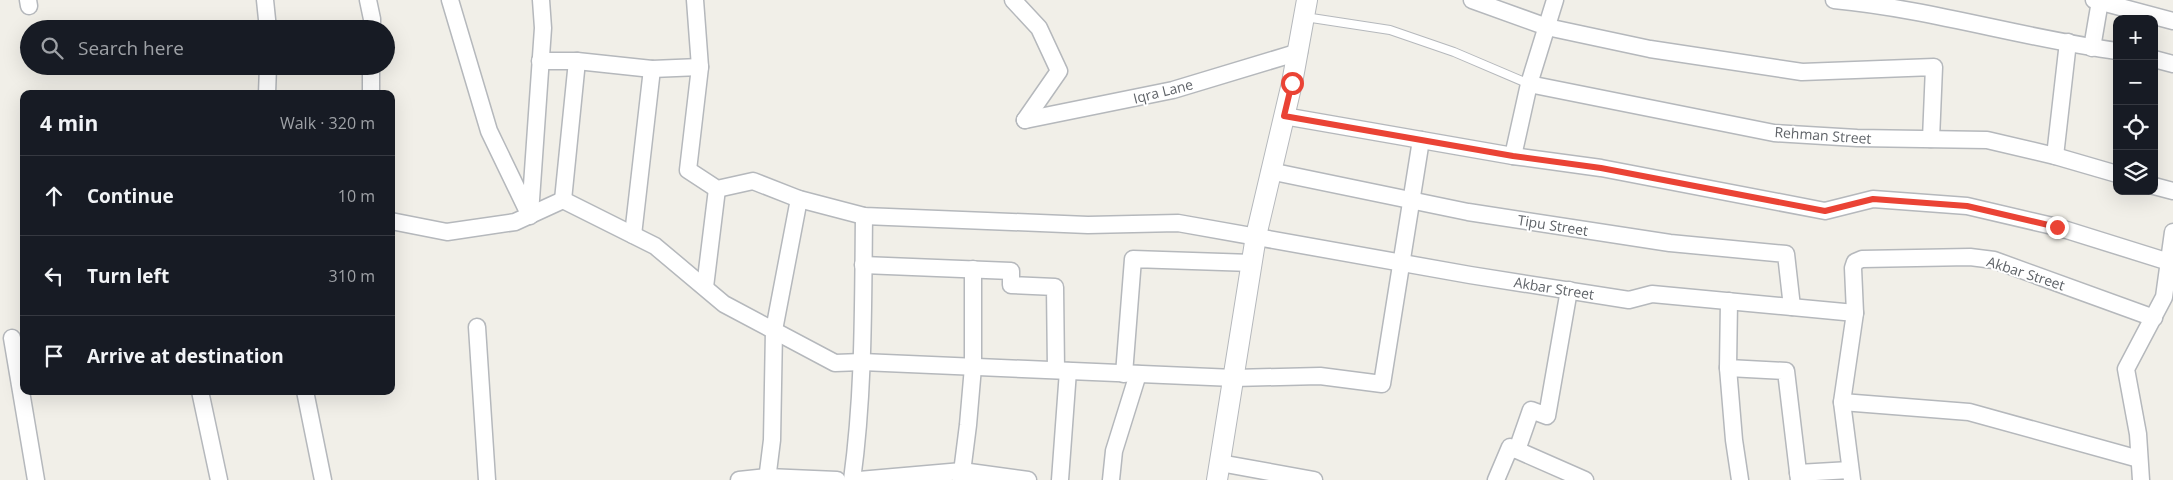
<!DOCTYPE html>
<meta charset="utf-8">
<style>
:root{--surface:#171b24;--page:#20242c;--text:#f1f3f6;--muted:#9ea1a6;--line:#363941}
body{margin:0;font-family:"Open Sans",sans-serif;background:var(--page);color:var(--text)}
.controls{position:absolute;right:15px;top:15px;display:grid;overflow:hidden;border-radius:10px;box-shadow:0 5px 20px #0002}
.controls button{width:45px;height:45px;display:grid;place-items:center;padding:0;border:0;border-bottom:1px solid var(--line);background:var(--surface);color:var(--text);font:25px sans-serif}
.stop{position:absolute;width:15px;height:15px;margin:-11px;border:4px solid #ea4335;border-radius:50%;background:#fff}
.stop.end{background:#ea4335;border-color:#fff;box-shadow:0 1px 5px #0008}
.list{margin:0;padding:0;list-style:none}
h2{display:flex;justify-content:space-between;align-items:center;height:65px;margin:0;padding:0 20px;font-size:21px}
h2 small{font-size:16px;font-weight:400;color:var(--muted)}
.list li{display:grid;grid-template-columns:32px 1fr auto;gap:15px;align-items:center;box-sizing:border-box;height:80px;padding:0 20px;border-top:1px solid var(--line)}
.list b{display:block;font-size:19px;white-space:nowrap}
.list em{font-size:16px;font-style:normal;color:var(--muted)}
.icon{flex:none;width:28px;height:28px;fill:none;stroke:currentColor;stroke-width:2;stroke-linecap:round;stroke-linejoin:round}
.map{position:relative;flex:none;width:2173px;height:480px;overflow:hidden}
.search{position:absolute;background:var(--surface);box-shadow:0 5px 20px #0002;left:20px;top:20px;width:375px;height:55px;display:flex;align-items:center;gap:12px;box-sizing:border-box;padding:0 18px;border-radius:28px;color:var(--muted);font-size:19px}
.panel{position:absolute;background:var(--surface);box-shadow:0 5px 20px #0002;left:20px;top:90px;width:375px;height:305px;border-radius:10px}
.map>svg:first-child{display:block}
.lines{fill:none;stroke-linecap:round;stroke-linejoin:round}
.service-casing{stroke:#b5b8bc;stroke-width:10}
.minor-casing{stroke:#b5b8bc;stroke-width:19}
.tertiary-casing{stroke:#b5b8bc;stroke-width:22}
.service{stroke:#fff;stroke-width:8}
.minor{stroke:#fff;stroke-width:16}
.tertiary{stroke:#fff;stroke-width:20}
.route{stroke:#ea4335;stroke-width:6}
.labels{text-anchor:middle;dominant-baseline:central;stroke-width:4;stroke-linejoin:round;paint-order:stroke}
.street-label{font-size:14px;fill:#5f6368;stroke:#fff}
</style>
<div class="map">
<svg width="2173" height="480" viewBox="0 0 2173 480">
<rect width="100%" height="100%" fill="#f1efe8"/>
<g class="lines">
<g class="service-casing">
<path id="service" d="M1305,17L1390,30L1454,52L1529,84"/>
</g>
<g class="minor-casing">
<g id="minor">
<path d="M28,0L29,6"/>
<path d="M265,0L268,29"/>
<path d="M368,0L372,19V29"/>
<path d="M450,0L489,131L530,216"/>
<path d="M695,0L700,67L688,170L717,189L753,181L799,199L864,216L1088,225L1178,223L1470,275L1629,300L1652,294L1855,313"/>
<path d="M1013,0L1039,28L1059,71L1025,120"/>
<path d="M1472,0L1547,27L1650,49L1802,72L1934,67L1931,139"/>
<path d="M1834,0C1930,9 2022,38 2117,51"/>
<path d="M2094,0L2173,21"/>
<path d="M2092,48L2100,1"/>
<path d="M2154,59L2173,64"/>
<path d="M540,61H577L652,69L700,67"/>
<path d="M1529,84L1774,133L1857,138L1987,140L2055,156L2117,174"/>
<path d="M267,94L268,66"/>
<path d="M371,94V66"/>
<path d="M1284,116L1513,156L1529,84L1555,0"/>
<path d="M1025,120L1173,90L1299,52"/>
<path d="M1513,156L1601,168L1825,211L1873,199L1967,206L2057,227L2169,262"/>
<path d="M2055,156L2068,42"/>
<path d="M1270,171L1468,212L1670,243L1786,254L1792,307"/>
<path d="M2154,186L2173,191"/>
<path d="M563,200L577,61"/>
<path d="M530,214L543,28L541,0"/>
<path d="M391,221L447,232L515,222L563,200L655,246L724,304L835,363L862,362L1234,378L1320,376L1382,384L1421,140"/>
<path d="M633,235L652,69"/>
<path d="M863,265L1011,271V285L1055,287L1056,370"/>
<path d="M705,287L717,189"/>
<path d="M1729,301L1728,368L1786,371L1799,480"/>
<path d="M477,327L487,480"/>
<path d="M12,338L36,480"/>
<path d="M1728,368L1734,440L1740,480"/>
<path d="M1124,374L1133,259L1252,263"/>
<path d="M200,391L219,480"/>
<path d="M305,391L323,480"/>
<path d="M1842,402L1969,412L2139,459"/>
<path d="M1517,450L1531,410L1547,416L1569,290"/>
<path d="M1220,463L1314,480"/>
<path d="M1798,473L1850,470"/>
<path d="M739,480L767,477L837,480"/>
<path d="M767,480L772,440L774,330L799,199"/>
<path d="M852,480C864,393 863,304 864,216"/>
<path d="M859,480L962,471L1028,480"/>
<path d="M961,480L968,425L973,367V269"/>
<path d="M1060,480L1068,371"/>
<path d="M1111,480L1114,451L1138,374"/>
<path d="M1496,480L1510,447L1585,480"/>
<path d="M1852,480L1842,402L1855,313L1853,268L1855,262L1862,259L1970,257L1994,260L2154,318"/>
<path d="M2141,480L2138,434L2126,369L2164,297L2173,232"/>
</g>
</g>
<g class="tertiary-casing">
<path id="tertiary" d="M1217,480L1256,236L1292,83L1307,0"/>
</g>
<use href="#service" class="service"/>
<use href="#minor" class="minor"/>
<use href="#tertiary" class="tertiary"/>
</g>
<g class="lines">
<path class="route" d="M1292,83L1284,116L1513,156L1601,168L1825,211L1873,199L1967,206L2057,227"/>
</g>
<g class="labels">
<g class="street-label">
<text transform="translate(1163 91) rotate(-14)">Iqra Lane</text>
<text transform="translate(1823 135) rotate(4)">Rehman Street</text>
<text transform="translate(1553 225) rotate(9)">Tipu Street</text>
<text transform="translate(2026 273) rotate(18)">Akbar Street</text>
<text transform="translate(1554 288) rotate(9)">Akbar Street</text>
</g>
</g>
</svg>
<div class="controls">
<button>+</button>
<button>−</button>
<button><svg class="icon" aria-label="locate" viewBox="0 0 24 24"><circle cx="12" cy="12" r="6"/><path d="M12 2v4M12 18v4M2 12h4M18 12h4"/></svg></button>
<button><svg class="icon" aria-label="layers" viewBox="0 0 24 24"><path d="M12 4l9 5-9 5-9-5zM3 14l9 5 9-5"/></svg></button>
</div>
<div class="stop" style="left:1292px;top:83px"></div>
<div class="stop end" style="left:2057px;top:227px"></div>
<div class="search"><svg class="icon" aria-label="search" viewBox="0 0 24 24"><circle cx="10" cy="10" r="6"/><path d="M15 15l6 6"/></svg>Search here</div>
<section class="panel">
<h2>4 min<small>Walk · 320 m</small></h2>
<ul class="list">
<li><svg class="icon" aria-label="ahead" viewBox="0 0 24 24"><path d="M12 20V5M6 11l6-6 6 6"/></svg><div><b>Continue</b></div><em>10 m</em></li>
<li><svg class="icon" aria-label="left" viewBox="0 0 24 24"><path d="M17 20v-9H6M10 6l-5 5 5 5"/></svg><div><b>Turn left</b></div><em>310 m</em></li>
<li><svg class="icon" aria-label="arrive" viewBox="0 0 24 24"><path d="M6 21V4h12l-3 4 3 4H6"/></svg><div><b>Arrive at destination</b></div></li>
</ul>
</section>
</div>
